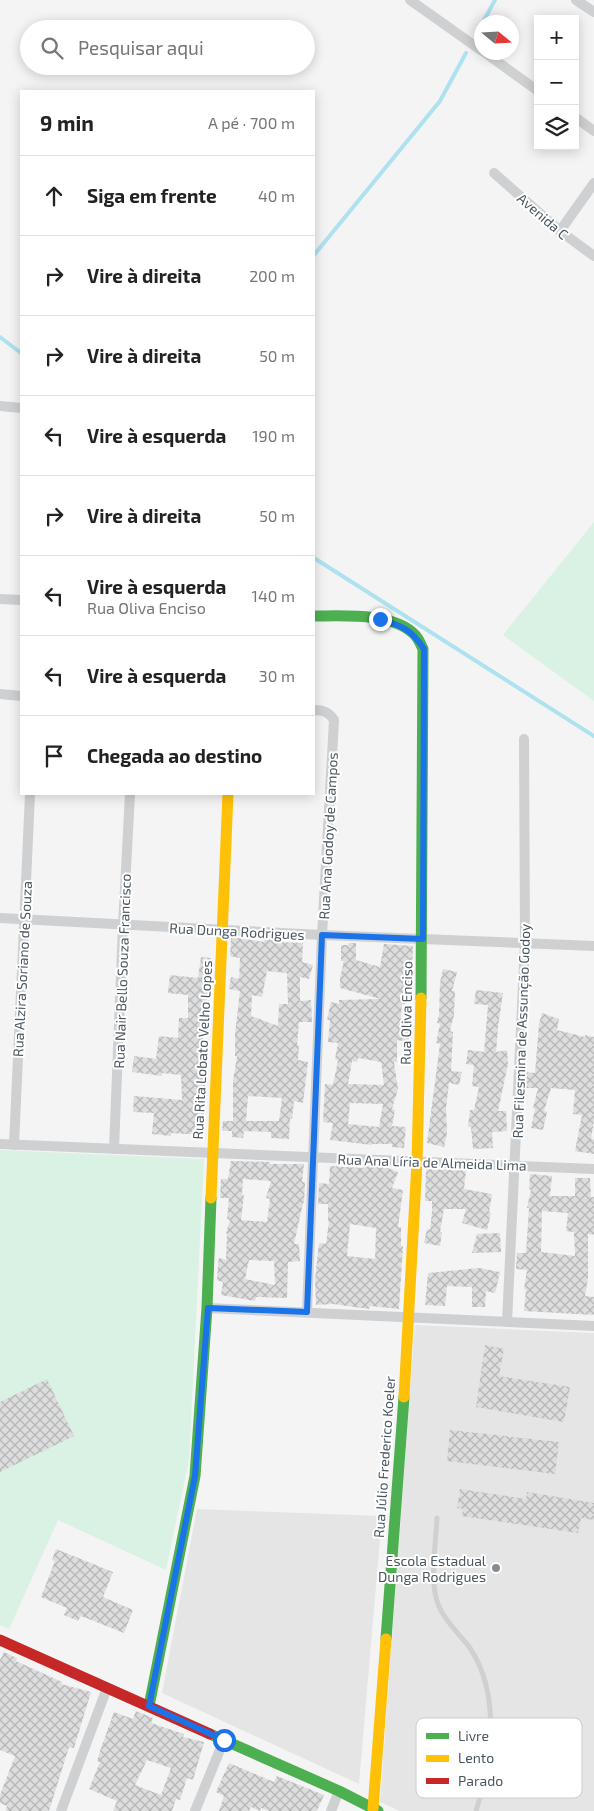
<!DOCTYPE html>
<html lang="pt">
<meta charset="utf-8">
<style>
:root{--surface:#fff;--page:#f2f2f2;--text:#222;--muted:#767676;--line:#e0e0e0}
body{margin:0;font-family:"Exo 2",sans-serif;background:var(--page);color:var(--text)}
.controls{position:absolute;right:15px;top:15px;display:grid;overflow:hidden;border-radius:0px;box-shadow:0 2px 12px #0003}
.controls button{width:45px;height:45px;display:grid;place-items:center;padding:0;border:0;border-bottom:1px solid var(--line);background:var(--surface);color:var(--text);font:25px sans-serif}
.compass{position:absolute;left:474px;top:15px;width:45px;height:45px;border-radius:50%;background:var(--surface);box-shadow:0 2px 12px #0003;rotate:108deg}
.stop{position:absolute;width:15px;height:15px;margin:-11px;border:4px solid #1a73e8;border-radius:50%;background:#fff}
.stop.end{background:#1a73e8;border-color:#fff;box-shadow:0 1px 5px #0008}
.list{margin:0;padding:0;list-style:none}
h2{display:flex;justify-content:space-between;align-items:center;height:65px;margin:0;padding:0 20px;font-size:21px}
h2 small{font-size:16px;font-weight:400;color:var(--muted)}
.list li{display:grid;grid-template-columns:32px 1fr auto;gap:15px;align-items:center;box-sizing:border-box;height:80px;padding:0 20px;border-top:1px solid var(--line)}
.list b{display:block;font-size:19px;white-space:nowrap}
.list p{margin:0;font-size:16px;white-space:nowrap;color:var(--muted)}
.list em{font-size:16px;font-style:normal;color:var(--muted)}
.icon{flex:none;width:28px;height:28px;fill:none;stroke:currentColor;stroke-width:2;stroke-linecap:round;stroke-linejoin:round}
.map{position:relative;flex:none;width:594px;height:1811px;overflow:hidden}
.search{position:absolute;background:var(--surface);box-shadow:0 2px 12px #0003;left:20px;top:20px;width:295px;height:55px;display:flex;align-items:center;gap:12px;box-sizing:border-box;padding:0 18px;border-radius:28px;color:var(--muted);font-size:19px}
.panel{position:absolute;background:var(--surface);box-shadow:0 2px 12px #0003;left:20px;top:90px;width:295px;height:705px;border-radius:0px}
.map>svg:first-child{display:block}
.education{fill:#e6e5e6}
.green{fill:#d9f2e3}
.lines{fill:none;stroke-linecap:round;stroke-linejoin:round}
.stream{stroke:#aee2f0;stroke-width:4}
.building{fill:url(#building-cross-hatch);fill-rule:evenodd}
.lane{stroke:#ced0d2;stroke-width:5}
.street{stroke:#ced0d2;stroke-width:10}
.fast{stroke:#4caf50;stroke-width:11}
.slow{stroke:#ffc107;stroke-width:11}
.jam{stroke:#c62828;stroke-width:11}
.route{stroke:#1a73e8;stroke-width:6}
.poi-dot{fill:#868d94;stroke:#fff;stroke-width:2}
.labels{text-anchor:middle;dominant-baseline:central;stroke-width:4;stroke-linejoin:round;paint-order:stroke}
.street-label{font-size:14px;fill:#4a5661;stroke:#fff}
.poi-label{font-size:14px;fill:#4a5661;stroke:#fff;text-anchor:end}
.key{fill:#fff;stroke:#c9ccd0;stroke-width:1}
.key-label{font-size:14px;fill:#4a5661}
</style>
<div class="map">
<svg width="594" height="1811" viewBox="0 0 594 1811">
<defs>
<pattern id="building-cross-hatch" width="8" height="8" patternUnits="userSpaceOnUse" patternTransform="scale(1.25)"><rect width="8" height="8" fill="#ddddde"/><path d="M0 0l8 8M0 8l8-8" fill="none" stroke="#b5b6b7"/></pattern>
</defs>
<rect width="100%" height="100%" fill="#f4f4f4"/>
<g class="education">
<path d="M415,1325L594,1333V1811H400L380,1802Z"/>
<path d="M197,1509L382,1516L359,1784L162,1693Z"/>
</g>
<g class="green">
<path d="M594,522V701L503,635Z"/>
<path d="M0,1150L204,1159L189,1460L166,1570L58,1520L9,1629L0,1625Z"/>
</g>
<g class="lines">
<g class="stream">
<path d="M483,22L495,0"/>
<path d="M480,29L482,25"/>
<path d="M314,255L440,101L466,53"/>
<path d="M0,337L21,353"/>
<path d="M314,558L594,736"/>
</g>
</g>
<g class="building">
<path d="M231,937L264,942V939L278,940L277,942L303,943L302,962L313,965L309,979L300,977V1001L311,1000L312,1022H299L297,1045H299L298,1060L308,1062L303,1103L294,1101L292,1119L290,1118L289,1139L271,1138V1132L244,1131L243,1138L232,1137V1131H222L223,1121H233V1081L237,1056H235V1034L240,991L229,989L231,977L239,979L240,958L230,956ZM267,971L287,973L288,1004H279L278,1026L251,1016L252,995L262,997ZM248,1096L282,1098L279,1121H246Z"/>
<path d="M349,943H356V960L380,967L384,944L413,946L411,997L406,996L405,1004H402L400,1027L410,1029L408,1042L397,1040V1062H394L398,1089L392,1109L395,1110L392,1126L406,1127L404,1148L392,1147V1144H372V1145L330,1140L333,1123L323,1122L325,1084L333,1085L338,1060L335,1059L338,1043L328,1042L330,1020H327L331,1002L339,1004V1000L381,999L340,988V978L344,961H341V945H348ZM358,1058L381,1062L384,1085L348,1084L352,1061L357,1062ZM350,1103L383,1104L379,1127L348,1124Z"/>
<path d="M201,957L211,958L203,1042L207,1043V1058H205V1099L202,1135L171,1133V1136L152,1134L154,1113L133,1112L134,1096L182,1100L181,1075L162,1073V1076L132,1072L134,1056L156,1059L159,1036L178,1038L179,1018H188V995L168,993L170,975L198,978Z"/>
<path d="M443,969L457,972L452,991H455L454,1015L450,1031L453,1032L451,1071L462,1072L459,1085L449,1083L446,1108L447,1133L444,1147L427,1143L440,1044L436,1043L440,1024L437,1023L439,1015L440,983Z"/>
<path d="M476,990L503,993L498,1027L496,1052L507,1050L508,1064L498,1111H506L507,1131L492,1132L493,1148L473,1149L471,1127H468L470,1110H474L479,1087L472,1086L474,1065L466,1064L468,1050L484,1052L488,1005L474,1004Z"/>
<path d="M542,1013L559,1019L557,1030L585,1037V1035L594,1037V1121L591,1139H594V1154L575,1151L582,1115L573,1114L575,1090L551,1088L544,1111L547,1112L543,1130L531,1128L535,1109L533,1108L538,1088H525L526,1072L535,1073L539,1024Z"/>
<path d="M231,1161L270,1162V1164H304L302,1182H305L304,1203H303L294,1244H299L300,1261L288,1262L287,1298L256,1297L255,1301L221,1295L223,1282L217,1280L218,1265L219,1258L226,1260L227,1234L226,1233L230,1220L227,1219L229,1198H220L221,1179H228ZM243,1179L271,1181L266,1198L270,1199L267,1222L241,1220L244,1195H242ZM249,1260L274,1261L275,1285L245,1279Z"/>
<path d="M330,1166L363,1168L364,1166L385,1167L398,1172L392,1188L403,1190L398,1227H401V1246H403L399,1309L370,1306L369,1309L333,1304L316,1305L315,1280L319,1243L326,1244L329,1221H328V1204H318L319,1183L329,1184ZM350,1224L376,1228L375,1259L347,1256Z"/>
<path d="M426,1169L466,1170L464,1189L492,1194L489,1212L491,1213L487,1230L462,1223L466,1209H444L440,1232H442L440,1246L424,1243L427,1229L430,1230L432,1212V1201H425Z"/>
<path d="M530,1174L552,1176L550,1196H575V1178H590L591,1197H594V1235L588,1234V1278L585,1296L594,1297V1315L524,1311L526,1289H524L527,1270L516,1269L517,1253H526L529,1208H527L531,1190L529,1189ZM542,1211L568,1213L566,1231L574,1232L575,1256L541,1252Z"/>
<path d="M500,1233L501,1252L472,1253L477,1234Z"/>
<path d="M479,1268L500,1272L495,1293L486,1291L485,1307H472V1287L447,1286L445,1306L425,1305L428,1273Z"/>
<path d="M485,1345L504,1349L499,1376L570,1387L564,1422L476,1407Z"/>
<path d="M47,1379L74,1436L0,1472V1402Z"/>
<path d="M450,1430L559,1442L555,1474L447,1461Z"/>
<path d="M460,1489L526,1499L527,1492L594,1503V1520L581,1518L578,1533L462,1516L463,1509L457,1508Z"/>
<path d="M56,1549L113,1572L103,1597L133,1610L124,1633L81,1616L78,1621L64,1615L67,1608L41,1597L55,1561L52,1560Z"/>
<path d="M4,1652L17,1658L16,1661L62,1682L61,1684L91,1692L74,1748L69,1747L49,1811H6L7,1806L0,1803V1795L15,1756L0,1750V1660Z"/>
<path d="M136,1711L153,1718L151,1723L184,1734L183,1737L204,1742L193,1780L187,1778L180,1800L176,1799L172,1811H113L117,1801L89,1789L100,1762L97,1761L100,1751L114,1712L133,1719ZM147,1760L171,1768L161,1795L135,1785Z"/>
<path d="M229,1763L274,1782L277,1776L324,1795L317,1811H269L261,1808L260,1811L251,1807L249,1811H219L224,1796L216,1792Z"/>
</g>
<g class="lines">
<path class="lane" d="M437,1518C436,1540 430,1581 437,1601C443,1620 459,1633 470,1648C501,1695 492,1760 476,1811"/>
<g class="street">
<path d="M410,0L482,51"/>
<path d="M576,0L594,12"/>
<path d="M484,52L538,91"/>
<path d="M575,117L594,131"/>
<path d="M494,173L560,231L594,256"/>
<path d="M560,231L594,183"/>
<path d="M0,406L21,408"/>
<path d="M0,599L21,600"/>
<path d="M0,694L21,696"/>
<path d="M0,918L322,935L594,946"/>
<path d="M0,1144L594,1169"/>
<path d="M14,1145L30,794"/>
<path d="M114,1149L123,925L130,794"/>
<path d="M207,1308L594,1326"/>
<path d="M307,1312L322,935L334,720C329,712 323,710 314,710"/>
<path d="M507,1322L525,943L524,739"/>
<path d="M61,1811L107,1688"/>
<path d="M195,1811L224,1740"/>
<path d="M331,1811L339,1791"/>
</g>
<g class="fast">
<path d="M314,616C342,616 394,612 415,635C419,639 421,645 423,649L421,998"/>
<path d="M386,1639L404,1397"/>
<path d="M149,1706L195,1476L207,1308L211,1198"/>
<path d="M210,1734L339,1791L378,1811"/>
</g>
<g class="slow">
<path d="M211,1198L228,794"/>
<path d="M404,1397L417,1162L421,998"/>
<path d="M373,1809L386,1639"/>
</g>
<path class="jam" d="M0,1640L210,1734"/>
</g>
<g class="lines">
<path class="route" d="M224,1740L149,1706L195,1476L208,1308L307,1312L322,935L423,939L424,649C411,629 402,626 380,619"/>
</g>
<circle class="poi-dot" cx="496" cy="1568" r="5"/>
<g class="labels">
<g class="street-label">
<text transform="translate(543 216) rotate(41)">Avenida C</text>
<text transform="translate(328 836) rotate(-87)">Rua Ana Godoy de Campos</text>
<text transform="translate(237 931) rotate(3)">Rua Dunga Rodrigues</text>
<text transform="translate(22 969) rotate(-87)">Rua Alzira Soriano de Souza</text>
<text transform="translate(122 971) rotate(-88)">Rua Nair Bello Souza Francisco</text>
<text transform="translate(406 1013) rotate(-89)">Rua Oliva Enciso</text>
<text transform="translate(521 1031) rotate(-88)">Rua Filesmina de Assunção Godoy</text>
<text transform="translate(202 1050) rotate(-87)">Rua Rita Lobato Velho Lopes</text>
<text transform="translate(432 1162) rotate(2)">Rua Ana Líria de Almeida Lima</text>
<text transform="translate(384 1457) rotate(-86)">Rua Júlio Frederico Koeler</text>
</g>
<g class="poi-label">
<text x="486" y="1560">Escola Estadual<tspan x="486" dy="16">Dunga Rodrigues</tspan></text>
</g>
</g>
<rect x="416" y="1718" width="166" height="80" rx="8" class="key"/>
<rect x="426" y="1733" width="23" height="6" fill="#4caf50"/>
<rect x="426" y="1755" width="23" height="7" fill="#ffc107"/>
<rect x="426" y="1778" width="23" height="6" fill="#c62828"/>
<g class="key-label">
<text x="458" y="1741">Livre</text>
<text x="458" y="1763">Lento</text>
<text x="458" y="1786">Parado</text>
</g>
</svg>
<div class="controls">
<button>+</button>
<button>−</button>
<button><svg class="icon" aria-label="layers" viewBox="0 0 24 24"><path d="M12 4l9 5-9 5-9-5zM3 14l9 5 9-5"/></svg></button>
</div>
<svg class="compass" viewBox="-18 -18 36 36"><path d="M0-13l5 13h-10z" fill="#e53935"/><path d="M0 13l5-13h-10z" fill="#767676"/></svg>
<div class="stop" style="left:224px;top:1740px"></div>
<div class="stop end" style="left:380px;top:619px"></div>
<div class="search"><svg class="icon" aria-label="search" viewBox="0 0 24 24"><circle cx="10" cy="10" r="6"/><path d="M15 15l6 6"/></svg>Pesquisar aqui</div>
<section class="panel">
<h2>9 min<small>A pé · 700 m</small></h2>
<ul class="list">
<li><svg class="icon" aria-label="ahead" viewBox="0 0 24 24"><path d="M12 20V5M6 11l6-6 6 6"/></svg><div><b>Siga em frente</b></div><em>40 m</em></li>
<li><svg class="icon" aria-label="right" viewBox="0 0 24 24"><path d="M7 20v-9h11M14 6l5 5-5 5"/></svg><div><b>Vire à direita</b></div><em>200 m</em></li>
<li><svg class="icon" aria-label="right" viewBox="0 0 24 24"><path d="M7 20v-9h11M14 6l5 5-5 5"/></svg><div><b>Vire à direita</b></div><em>50 m</em></li>
<li><svg class="icon" aria-label="left" viewBox="0 0 24 24"><path d="M17 20v-9H6M10 6l-5 5 5 5"/></svg><div><b>Vire à esquerda</b></div><em>190 m</em></li>
<li><svg class="icon" aria-label="right" viewBox="0 0 24 24"><path d="M7 20v-9h11M14 6l5 5-5 5"/></svg><div><b>Vire à direita</b></div><em>50 m</em></li>
<li><svg class="icon" aria-label="left" viewBox="0 0 24 24"><path d="M17 20v-9H6M10 6l-5 5 5 5"/></svg><div><b>Vire à esquerda</b><p>Rua Oliva Enciso</p></div><em>140 m</em></li>
<li><svg class="icon" aria-label="left" viewBox="0 0 24 24"><path d="M17 20v-9H6M10 6l-5 5 5 5"/></svg><div><b>Vire à esquerda</b></div><em>30 m</em></li>
<li><svg class="icon" aria-label="arrive" viewBox="0 0 24 24"><path d="M6 21V4h12l-3 4 3 4H6"/></svg><div><b>Chegada ao destino</b></div></li>
</ul>
</section>
</div>
